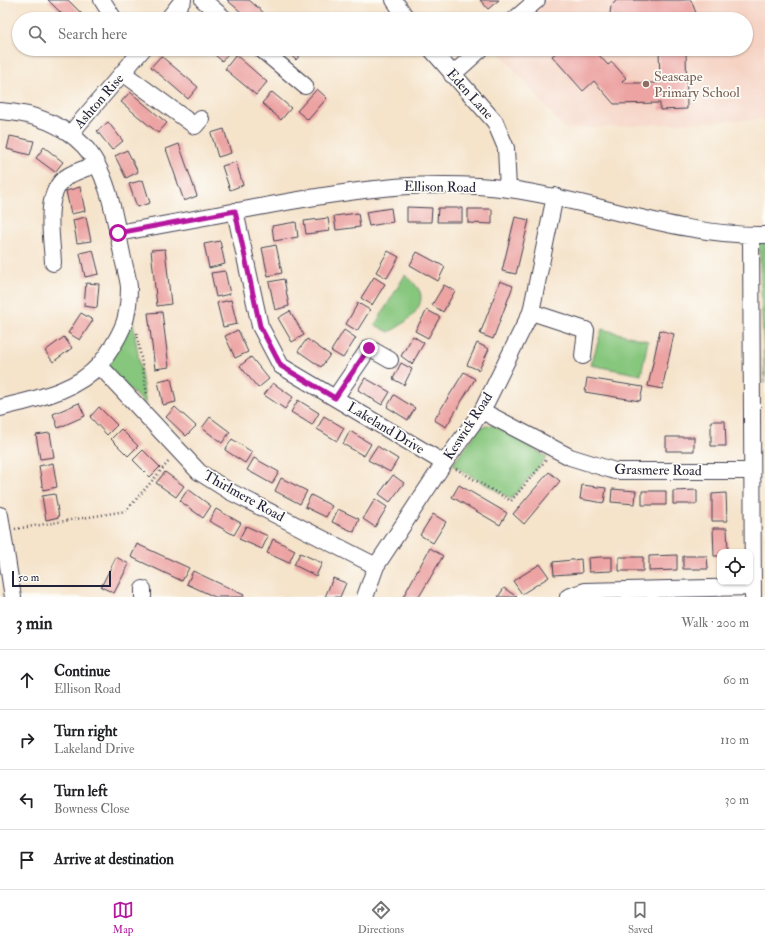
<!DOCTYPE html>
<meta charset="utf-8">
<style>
:root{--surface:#fff;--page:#f6f6f6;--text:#202124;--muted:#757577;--line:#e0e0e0;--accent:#b5179e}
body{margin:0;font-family:"IM FELL Double Pica",serif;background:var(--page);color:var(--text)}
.controls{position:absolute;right:12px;bottom:12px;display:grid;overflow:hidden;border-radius:8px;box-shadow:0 1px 3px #0004}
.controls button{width:36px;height:36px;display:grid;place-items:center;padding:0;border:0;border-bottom:1px solid var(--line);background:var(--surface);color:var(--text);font:20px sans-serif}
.scale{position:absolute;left:12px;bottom:10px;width:99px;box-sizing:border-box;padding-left:4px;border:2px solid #22223b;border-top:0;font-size:11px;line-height:14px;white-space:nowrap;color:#22223b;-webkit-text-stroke:3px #fdfcf7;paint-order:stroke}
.stop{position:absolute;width:12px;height:12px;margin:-9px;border:3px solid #b5179e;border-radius:50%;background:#fff}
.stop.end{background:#b5179e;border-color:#fff;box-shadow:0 1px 4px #0008}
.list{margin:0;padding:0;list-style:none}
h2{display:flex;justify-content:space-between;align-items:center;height:52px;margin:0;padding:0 16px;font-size:17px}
h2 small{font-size:13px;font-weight:400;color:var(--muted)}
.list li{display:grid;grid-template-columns:26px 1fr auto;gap:12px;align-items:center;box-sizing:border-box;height:60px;padding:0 16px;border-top:1px solid var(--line)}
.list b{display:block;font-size:15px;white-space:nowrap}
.list p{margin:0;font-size:13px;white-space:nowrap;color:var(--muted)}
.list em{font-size:13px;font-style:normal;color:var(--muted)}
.icon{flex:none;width:22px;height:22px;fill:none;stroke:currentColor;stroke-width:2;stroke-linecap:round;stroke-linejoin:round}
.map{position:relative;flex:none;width:765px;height:597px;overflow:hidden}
.search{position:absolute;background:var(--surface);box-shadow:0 1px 3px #0004;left:12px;right:12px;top:12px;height:44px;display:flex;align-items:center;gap:10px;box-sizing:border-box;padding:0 14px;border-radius:22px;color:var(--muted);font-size:15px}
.sheet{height:292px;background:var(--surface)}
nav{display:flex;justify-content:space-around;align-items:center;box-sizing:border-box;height:56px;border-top:1px solid var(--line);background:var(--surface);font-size:11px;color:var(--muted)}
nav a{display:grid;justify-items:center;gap:2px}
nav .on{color:var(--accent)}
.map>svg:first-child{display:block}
.built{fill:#f5d2c2}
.green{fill:#86c67d;stroke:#54745c}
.building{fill:#eca3a2}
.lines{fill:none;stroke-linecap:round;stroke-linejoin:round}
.minor-casing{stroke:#423f50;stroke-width:18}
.path{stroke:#423f50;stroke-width:2.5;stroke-dasharray:1 3;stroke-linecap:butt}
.minor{stroke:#fff;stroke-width:16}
.route{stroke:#b5179e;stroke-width:5}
.education-dot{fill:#8d6e63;stroke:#fdfcf7;stroke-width:1.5}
.labels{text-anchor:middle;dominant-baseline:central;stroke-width:3.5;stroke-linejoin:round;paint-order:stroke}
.education-label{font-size:14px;fill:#785e54;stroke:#fdfcf7;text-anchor:start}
.street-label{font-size:14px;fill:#22223b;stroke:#fdfcf7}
</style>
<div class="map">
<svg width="765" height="597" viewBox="0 0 765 597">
<rect width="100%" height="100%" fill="#fdfcf7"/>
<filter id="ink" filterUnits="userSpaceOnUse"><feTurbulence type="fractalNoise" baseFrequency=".025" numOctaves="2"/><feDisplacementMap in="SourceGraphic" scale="8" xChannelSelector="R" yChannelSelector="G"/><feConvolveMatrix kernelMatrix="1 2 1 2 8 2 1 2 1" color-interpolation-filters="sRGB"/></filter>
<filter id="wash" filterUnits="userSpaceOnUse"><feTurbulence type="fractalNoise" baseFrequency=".012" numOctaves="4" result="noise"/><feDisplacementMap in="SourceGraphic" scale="16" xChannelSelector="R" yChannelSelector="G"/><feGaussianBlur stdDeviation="0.9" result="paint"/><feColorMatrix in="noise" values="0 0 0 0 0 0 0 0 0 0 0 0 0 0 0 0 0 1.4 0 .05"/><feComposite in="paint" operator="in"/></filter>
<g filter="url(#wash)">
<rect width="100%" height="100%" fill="#f5e3ca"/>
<path class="built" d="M522 0H765V119L565 129 497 49H746V19H500Z"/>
<path class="green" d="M759 242H765V383Z
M405 275C410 280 417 285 420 292 426 309 402 326 389 332L375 325Z
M132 316 146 405 107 368Z
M602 329 648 341 641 375 591 365Z
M493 425 547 457 511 499 452 465 481 427Z"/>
<g id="blocks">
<path class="building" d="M48 0H68L87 19H67Z
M227 0H249L264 13 258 19H249Z
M480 0H499L488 9Z
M617 0H691L696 13 691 19H615L610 13 611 6Z
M208 49H232L222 61Z
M284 49H305L296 60Z
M561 49H604L598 54 608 65 612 62 626 78 622 81 624 83H660L659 49H686L687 109 660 110V103L614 104 594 81 583 91 552 56Z
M236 55 267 82 256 95 225 69Z
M161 56 198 87 188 99 151 67Z
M317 89 327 98 308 120 297 111Z
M130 92 167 123 158 133 121 102Z
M272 92 291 108 281 120 262 103Z
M108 122 123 141 112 150 97 131Z
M224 129 231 153 218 157 211 133Z
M10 136 34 141 30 155 7 149Z
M179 144 197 196 184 201 166 149Z
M44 147 63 162 55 172 36 158Z
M127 150 138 172 126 178 115 156Z
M236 162 243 185 230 190 222 166Z
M143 180 150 203 137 207 129 184Z
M80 187 85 211 71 214 66 191Z
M407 207 432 208 431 222H407Z
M391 208 393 222 369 226 366 212Z
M438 208H462V222H437Z
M468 209H492V224L468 223Z
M358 213 360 227 336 230 334 216Z
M86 217 91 241 77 243 73 220Z
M515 217 529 220 516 274 502 271Z
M328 218 330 231 306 234 304 221Z
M296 222 298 237 274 241 272 226Z
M220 241 225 264 209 268 204 244Z
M276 245 282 273 268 276 262 248Z
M165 249 171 304 157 306 151 250Z
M93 250 99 274 85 277 80 253Z
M388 251 399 257 387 278 376 272Z
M417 252 445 267 438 281 410 265Z
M225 271 230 294 216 297 211 273Z
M374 277 385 284 372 305 361 298Z
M284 279 289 306 275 310 269 282Z
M500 281 513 286 493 339 480 334Z
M86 283 99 284 97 308 84 306Z
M444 285 455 291 443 312 432 305Z
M231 300 237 324 223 327 217 303Z
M358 303 370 310 357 331 346 324Z
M427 310 440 317 428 338 415 331Z
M290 311 304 335 292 342 278 318Z
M162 312 169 367 155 369 148 313Z
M81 313 93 320 80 340 68 333Z
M238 330 248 352 235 358 225 336Z
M344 330 356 338 343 358 331 351Z
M660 330 674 334 662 389 648 386Z
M413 336 424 343 412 364 401 356Z
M64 337 72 348 53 362 45 351Z
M307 339 330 355 321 367 298 351Z
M477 343 489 349 479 370 467 365Z
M251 357 269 379 258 388 240 366Z
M401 363 412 369 404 385 393 379Z
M464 372 475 379 446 427 434 420Z
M171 378 176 402 163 405 158 381Z
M365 378 390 392 382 405 358 390Z
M587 378 643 387 640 401 585 392Z
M273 383 293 397 285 409 264 395Z
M394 395 415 408 408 420 387 407Z
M298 400 319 413 312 425 291 412Z
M79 403 85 416 58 428 53 414Z
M99 407 117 425 107 435 90 417Z
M175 407 196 426 186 436 166 417Z
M324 416 344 428 337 441 317 429Z
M210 417 230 432 222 443 202 428Z
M711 421H725L726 446H711Z
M121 429 138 446 128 456 111 439Z
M350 431 371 444 364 456 343 444Z
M50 433 54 457 40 459 36 435Z
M666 437H694V451H666Z
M232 439 252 452 245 463 225 450Z
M377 446 398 459 390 472 368 460Z
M143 450 160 467 150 477 133 460Z
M254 458 279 472 272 484 247 470Z
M53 463 57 487 43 490 39 466Z
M165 472 184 486 176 497 156 483Z
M549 472 560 481 524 524 513 514Z
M393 475 404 483 390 502 379 494Z
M281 478 307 491 300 504 275 491Z
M459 485 507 513 500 525 452 497Z
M582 485 606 488 604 503 580 499Z
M188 489 211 506 203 518 180 501Z
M612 489 636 491 635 504 611 502Z
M697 490V504H673V491Z
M642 491H666V505H642Z
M726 493 727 521H712V494Z
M55 494 59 517 46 520 42 496Z
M311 495 332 506 326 517 305 507Z
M375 499 387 507 375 527 363 519Z
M216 509 241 523 234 535 209 521Z
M338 509 359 519 354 532 332 522Z
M433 514 446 522 433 543 420 535Z
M246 526 268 536 262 549 239 539Z
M713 528H727L728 552H720V556H714Z
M273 539 295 550 289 563 267 553Z
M137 544 189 568 182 581 131 557Z
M430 548 443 556 419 597H403Z
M300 553 322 563 316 576 294 565Z
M677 555V570L649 571V556Z
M683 556H707L708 569H683Z
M116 557 129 564 114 593 101 587Z
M600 557H612V571L589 572 588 558Z
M619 557H643V571H619Z
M581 559 582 573 554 575 553 562Z
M540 564 549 577 522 594 513 581Z
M193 571 244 595 243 597H215L187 584Z
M333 578 346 583 340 597H325Z
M504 588 517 597H498Z"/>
</g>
</g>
<g filter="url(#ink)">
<use href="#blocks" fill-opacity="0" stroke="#423f50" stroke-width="1"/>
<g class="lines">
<defs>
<path id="minor" d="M102 0 114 19
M203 0 225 19
M394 0 407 19
M168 19 183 0
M515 19 537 0
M261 49 305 86
M431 49 495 122 506 148 508 189
M123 73 195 126 201 119
M452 75 481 49
M0 111C31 113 62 123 84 146 109 173 115 220 122 254 124 265 128 276 129 287 129 296 128 308 126 317 123 331 108 355 99 365 75 392 33 399 0 408
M70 134 143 49
M235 211 260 326 281 366 444 463
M118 233C163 225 209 216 254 208 338 192 423 178 509 189 594 200 679 237 765 235
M751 235 753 597
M53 263C52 236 42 192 68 176 76 171 87 168 97 164
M531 312 586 330 583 356
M99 365 199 472 229 491 376 566
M335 398 369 348 390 360
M482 411 570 457 615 471H752
M0 515 13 597
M143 597V589
M365 597 376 566 444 463 482 411 531 312 555 196
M568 597 585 591 752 587"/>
</defs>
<use href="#minor" class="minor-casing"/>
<path class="path" d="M137 333 147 395
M456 469 511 501 546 460
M15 529 126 511 170 460"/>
<use href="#minor" class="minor"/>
</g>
</g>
<g class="lines" filter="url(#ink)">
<path class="route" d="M118 233 235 211 260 326 281 366 335 398 369 348"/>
</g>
<circle class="education-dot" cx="646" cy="84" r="4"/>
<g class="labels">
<g class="education-label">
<text x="654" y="76">Seascape<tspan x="654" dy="16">Primary School</tspan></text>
</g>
<g class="street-label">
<text transform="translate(470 94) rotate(48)">Eden Lane</text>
<text transform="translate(99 101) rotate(-49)">Ashton Rise</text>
<text transform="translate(440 187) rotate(1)">Ellison Road</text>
<text transform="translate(468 426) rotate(-57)">Keswick Road</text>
<text transform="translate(386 428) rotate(31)">Lakeland Drive</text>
<text transform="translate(658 470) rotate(1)">Grasmere Road</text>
<text transform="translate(244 496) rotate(29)">Thirlmere Road</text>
</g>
</g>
</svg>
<div class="controls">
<button><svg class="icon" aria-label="locate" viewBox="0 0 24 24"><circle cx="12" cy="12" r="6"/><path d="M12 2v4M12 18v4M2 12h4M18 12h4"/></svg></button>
</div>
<div class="scale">50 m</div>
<div class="stop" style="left:118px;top:233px"></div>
<div class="stop end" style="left:369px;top:348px"></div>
<div class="search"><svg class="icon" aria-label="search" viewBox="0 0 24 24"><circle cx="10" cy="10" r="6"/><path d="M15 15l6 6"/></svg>Search here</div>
</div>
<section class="sheet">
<h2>3 min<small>Walk · 200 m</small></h2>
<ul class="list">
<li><svg class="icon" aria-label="ahead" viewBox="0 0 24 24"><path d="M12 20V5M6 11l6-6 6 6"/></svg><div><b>Continue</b><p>Ellison Road</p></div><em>60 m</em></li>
<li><svg class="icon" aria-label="right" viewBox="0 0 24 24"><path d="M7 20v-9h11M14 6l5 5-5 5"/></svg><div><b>Turn right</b><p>Lakeland Drive</p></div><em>110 m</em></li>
<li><svg class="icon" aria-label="left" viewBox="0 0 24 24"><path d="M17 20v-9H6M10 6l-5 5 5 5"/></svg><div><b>Turn left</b><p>Bowness Close</p></div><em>30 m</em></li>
<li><svg class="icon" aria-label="arrive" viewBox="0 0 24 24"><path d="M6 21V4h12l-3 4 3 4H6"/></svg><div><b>Arrive at destination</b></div></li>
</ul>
</section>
<nav>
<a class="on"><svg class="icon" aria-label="map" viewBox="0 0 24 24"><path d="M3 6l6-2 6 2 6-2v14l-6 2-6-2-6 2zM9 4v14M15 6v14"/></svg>Map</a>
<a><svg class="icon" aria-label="directions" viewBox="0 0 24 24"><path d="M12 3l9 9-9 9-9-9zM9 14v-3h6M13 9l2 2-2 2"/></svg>Directions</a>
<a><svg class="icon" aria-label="saved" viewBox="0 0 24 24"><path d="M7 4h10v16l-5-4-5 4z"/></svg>Saved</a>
</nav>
